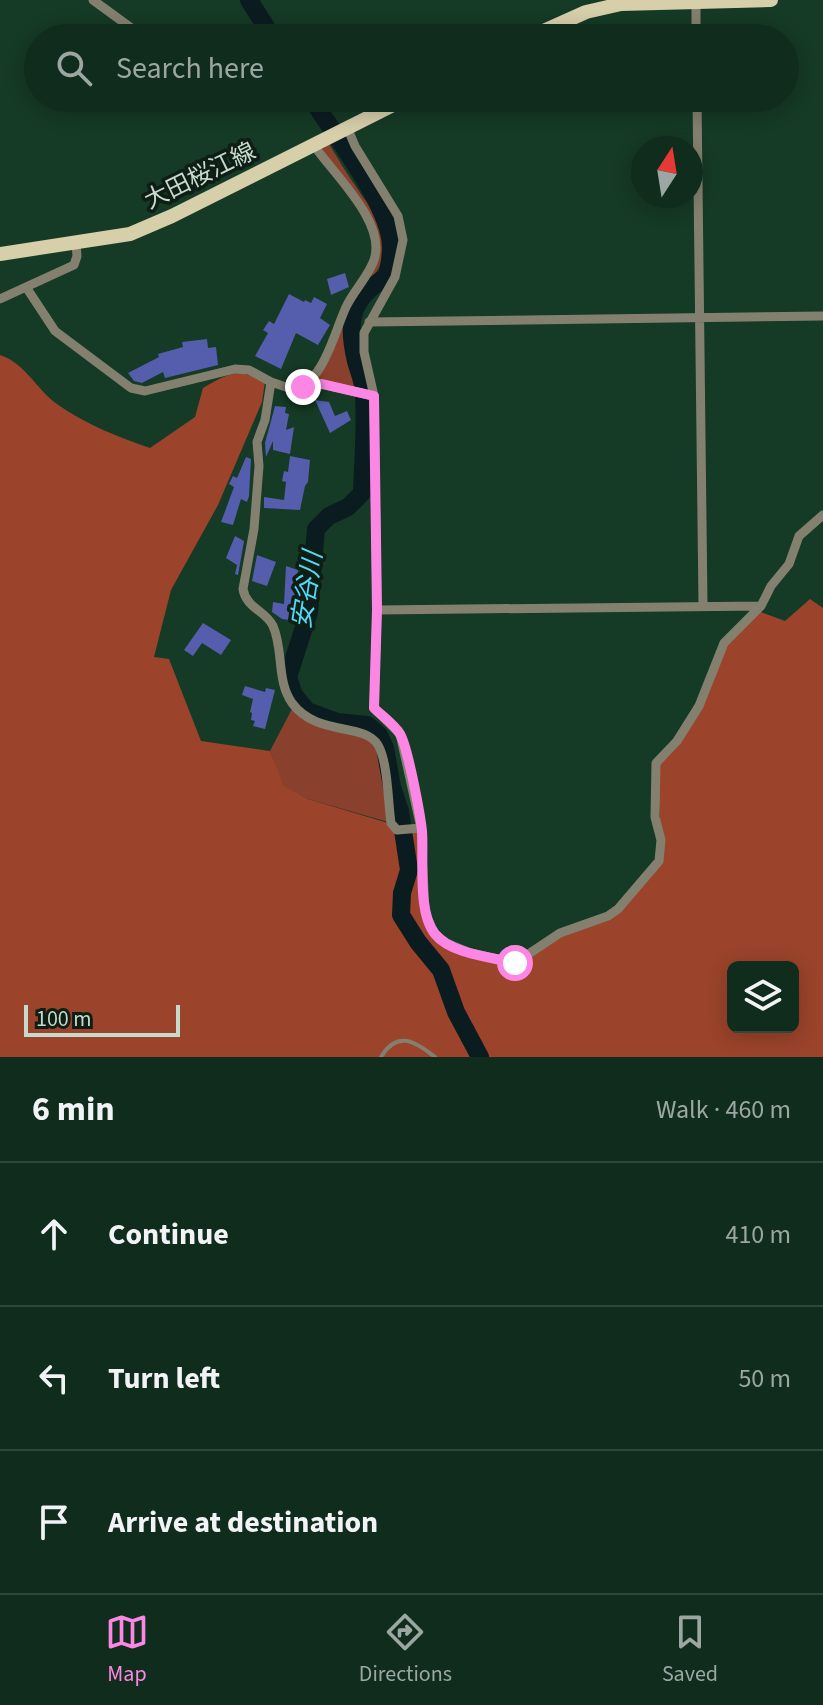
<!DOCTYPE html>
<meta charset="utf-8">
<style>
:root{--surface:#102c1c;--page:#1e3829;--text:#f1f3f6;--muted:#9ca7a3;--line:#30483b;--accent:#fc86e3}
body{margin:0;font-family:"Source Sans 3","Noto Sans JP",sans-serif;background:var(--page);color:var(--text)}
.controls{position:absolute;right:24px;bottom:24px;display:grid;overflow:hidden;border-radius:12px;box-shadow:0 4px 20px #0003}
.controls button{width:72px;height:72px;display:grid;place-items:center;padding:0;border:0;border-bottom:2px solid var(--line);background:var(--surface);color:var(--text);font:40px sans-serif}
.compass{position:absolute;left:631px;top:136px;width:72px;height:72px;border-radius:50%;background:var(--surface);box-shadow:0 4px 20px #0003;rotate:12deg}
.scale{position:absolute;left:24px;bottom:20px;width:156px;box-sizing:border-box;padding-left:8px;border:4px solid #c5dacc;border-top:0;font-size:22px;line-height:28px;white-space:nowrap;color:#c5dacc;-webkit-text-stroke:6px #0e1e14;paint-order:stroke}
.stop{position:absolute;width:24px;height:24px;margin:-18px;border:6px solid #fc86e3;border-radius:50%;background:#fff}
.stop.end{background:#fc86e3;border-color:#fff;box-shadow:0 2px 8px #0008}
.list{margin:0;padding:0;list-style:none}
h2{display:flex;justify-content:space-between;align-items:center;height:104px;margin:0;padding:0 32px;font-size:34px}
h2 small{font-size:26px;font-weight:400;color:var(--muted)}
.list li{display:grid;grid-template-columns:52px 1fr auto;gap:24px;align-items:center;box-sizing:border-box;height:144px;padding:0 32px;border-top:2px solid var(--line)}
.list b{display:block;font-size:30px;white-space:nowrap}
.list em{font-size:26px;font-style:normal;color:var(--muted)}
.icon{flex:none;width:44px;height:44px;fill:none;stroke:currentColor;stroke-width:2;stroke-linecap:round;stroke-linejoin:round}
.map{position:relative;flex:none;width:823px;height:1057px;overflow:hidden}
.search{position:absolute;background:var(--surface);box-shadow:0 4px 20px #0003;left:24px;right:24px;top:24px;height:88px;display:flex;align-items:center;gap:20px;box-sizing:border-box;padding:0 28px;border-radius:44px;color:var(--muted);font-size:30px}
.sheet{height:536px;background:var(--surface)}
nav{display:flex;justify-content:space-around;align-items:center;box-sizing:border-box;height:112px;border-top:2px solid var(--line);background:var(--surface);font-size:22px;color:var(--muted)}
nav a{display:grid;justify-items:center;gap:4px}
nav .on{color:var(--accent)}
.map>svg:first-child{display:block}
.green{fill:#89412e}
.forest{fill:#9b432b;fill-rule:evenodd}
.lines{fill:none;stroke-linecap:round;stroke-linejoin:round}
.river{stroke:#0b1c21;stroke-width:18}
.building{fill:#545ead}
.service{stroke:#84806f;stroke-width:4}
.minor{stroke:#84806f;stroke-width:9}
.primary{stroke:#d7ceaa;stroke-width:14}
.route{stroke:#fc86e3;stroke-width:10}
.labels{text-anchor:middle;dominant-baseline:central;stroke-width:7;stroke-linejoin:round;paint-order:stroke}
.street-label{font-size:24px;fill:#c5dacc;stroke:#0e1e14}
.water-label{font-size:26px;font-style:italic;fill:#50d9f8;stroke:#0e1e14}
</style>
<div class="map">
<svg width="823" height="1057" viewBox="0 0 823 1057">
<rect width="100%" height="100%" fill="#153a25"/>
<path class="green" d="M329 144C339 160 348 176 359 191 365 202 376 210 380 222 399 273 356 281 348 317 345 331 355 375 358 391L316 379 379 240 322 149Z
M293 707 303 719 364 736C388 751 385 796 388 822L308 799 283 786 270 751Z"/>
<path class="forest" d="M0 355C25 363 37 390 57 404 85 424 118 437 150 448L195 417 203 388C228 374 238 367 265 382L262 402 218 505 171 590 154 657 169 659 201 741 270 751 284 786 308 799 418 832 423 913 433 937 514 965 561 936 608 919 662 859 657 765 678 745 728 641 761 612 785 621 810 599 823 608V1057H0ZM733 967H793V1027H733Z"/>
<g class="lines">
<path class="river" d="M249 0 273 38
M311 98C334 134 380 194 389 233 393 248 390 262 387 276 351 299 346 320 356 361 358 369 362 378 363 386 367 415 363 462 362 493L348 507 329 516 316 529 309 612 288 677 294 695 307 711 337 722 367 725 379 735 385 748 392 787 400 811 409 870 402 893 401 915 418 942 441 970 456 1012 480 1057"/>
</g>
<path class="building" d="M345 273 349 287 331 295 327 279Z
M289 294 304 302 305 300 311 303 314 297 327 304 320 318 330 325 318 345 296 333 281 369 255 356 268 333 263 330 269 321 274 324Z
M207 339 208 348 216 347 218 365 165 378 163 372 142 383 134 381 128 373 159 357 158 354 183 347 182 342Z
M315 400 329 402 335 416 347 411 351 420 330 433Z
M275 406 286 407 285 413 289 414 286 430 294 427 290 454 273 450V441L266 457 265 443Z
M290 456 310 460 308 482 305 486 300 510 264 508V497L284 500 286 482 282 481 284 471 288 472Z
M246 457 251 459 249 496 247 502 241 499 233 525 221 522 234 487 229 484 233 476 237 478Z
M235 536 244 541 238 575 235 574 237 565 226 558Z
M257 555 276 562 267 586 252 581Z
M286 566 298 570 297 578 301 579 299 606H302L297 621 282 619 272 612 273 602 284 604Z
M203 623 231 640 221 655 202 643 193 656 184 650Z
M245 686 265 692 266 688 275 690 265 729 253 726 255 721 251 720 252 713 250 712 253 699 242 695Z"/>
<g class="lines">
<path class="service" d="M381 1057C397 1030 415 1041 435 1057"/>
<path class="minor" d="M93 0 145 38
M696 2V38
M697 98 703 606
M347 127 355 146 398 216 403 240 395 277 364 333V352L374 396 377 610 374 708 400 734 421 828 425 912 434 933 446 943 470 953 515 963 560 933 608 916 618 909 659 861 661 840 655 817 656 763 677 741 699 706 724 643 761 606 771 586 789 564 799 536 823 515
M26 287 55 331 131 388 145 391 235 369 249 370 271 382 265 420 257 442 259 466 254 529 243 589C246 608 266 611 273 626 284 651 276 680 292 703 317 737 364 722 378 745 388 762 388 803 391 823L397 830 421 828
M0 299 74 265 77 256 76 244
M369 322 823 316
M271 382 289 388 322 384 374 396
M303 387C308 382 315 376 319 369 331 351 337 327 346 307 354 290 368 277 374 260 387 222 333 174 313 144
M377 610 761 606"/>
<path class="primary" d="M528 38 586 12 621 4 771 0
M0 254 130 234 172 216 407 98"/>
</g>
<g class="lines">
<path class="route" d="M303 387 322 384 374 396 377 610 374 708C382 716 395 725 400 734 408 748 420 813 422 831 424 858 417 912 435 934 451 954 491 957 515 963"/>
</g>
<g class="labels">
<g class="street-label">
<text transform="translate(200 176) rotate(-26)">大田桜江線</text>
</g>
<g class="water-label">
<text transform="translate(307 590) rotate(-81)">安谷川</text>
</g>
</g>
</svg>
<div class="controls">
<button><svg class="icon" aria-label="layers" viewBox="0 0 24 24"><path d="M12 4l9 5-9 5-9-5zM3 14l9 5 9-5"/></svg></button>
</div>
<svg class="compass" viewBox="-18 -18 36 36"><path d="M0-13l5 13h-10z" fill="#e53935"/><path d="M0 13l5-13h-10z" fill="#9ca7a3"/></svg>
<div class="scale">100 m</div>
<div class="stop" style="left:515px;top:963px"></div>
<div class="stop end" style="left:303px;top:387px"></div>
<div class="search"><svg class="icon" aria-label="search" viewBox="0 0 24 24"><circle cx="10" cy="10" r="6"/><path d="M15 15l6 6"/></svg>Search here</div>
</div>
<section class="sheet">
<h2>6 min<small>Walk · 460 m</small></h2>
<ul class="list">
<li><svg class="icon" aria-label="ahead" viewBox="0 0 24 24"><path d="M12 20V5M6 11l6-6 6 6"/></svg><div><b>Continue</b></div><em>410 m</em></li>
<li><svg class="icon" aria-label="left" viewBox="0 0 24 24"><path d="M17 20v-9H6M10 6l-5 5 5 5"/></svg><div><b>Turn left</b></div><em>50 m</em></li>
<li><svg class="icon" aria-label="arrive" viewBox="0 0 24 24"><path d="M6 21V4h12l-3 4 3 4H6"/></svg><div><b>Arrive at destination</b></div></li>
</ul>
</section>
<nav>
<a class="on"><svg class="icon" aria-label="map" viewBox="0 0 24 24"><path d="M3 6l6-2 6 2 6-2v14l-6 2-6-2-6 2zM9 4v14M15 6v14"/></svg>Map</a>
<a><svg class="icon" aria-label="directions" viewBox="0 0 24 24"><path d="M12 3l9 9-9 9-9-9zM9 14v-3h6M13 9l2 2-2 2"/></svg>Directions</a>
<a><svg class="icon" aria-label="saved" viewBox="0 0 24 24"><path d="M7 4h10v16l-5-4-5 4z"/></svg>Saved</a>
</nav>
